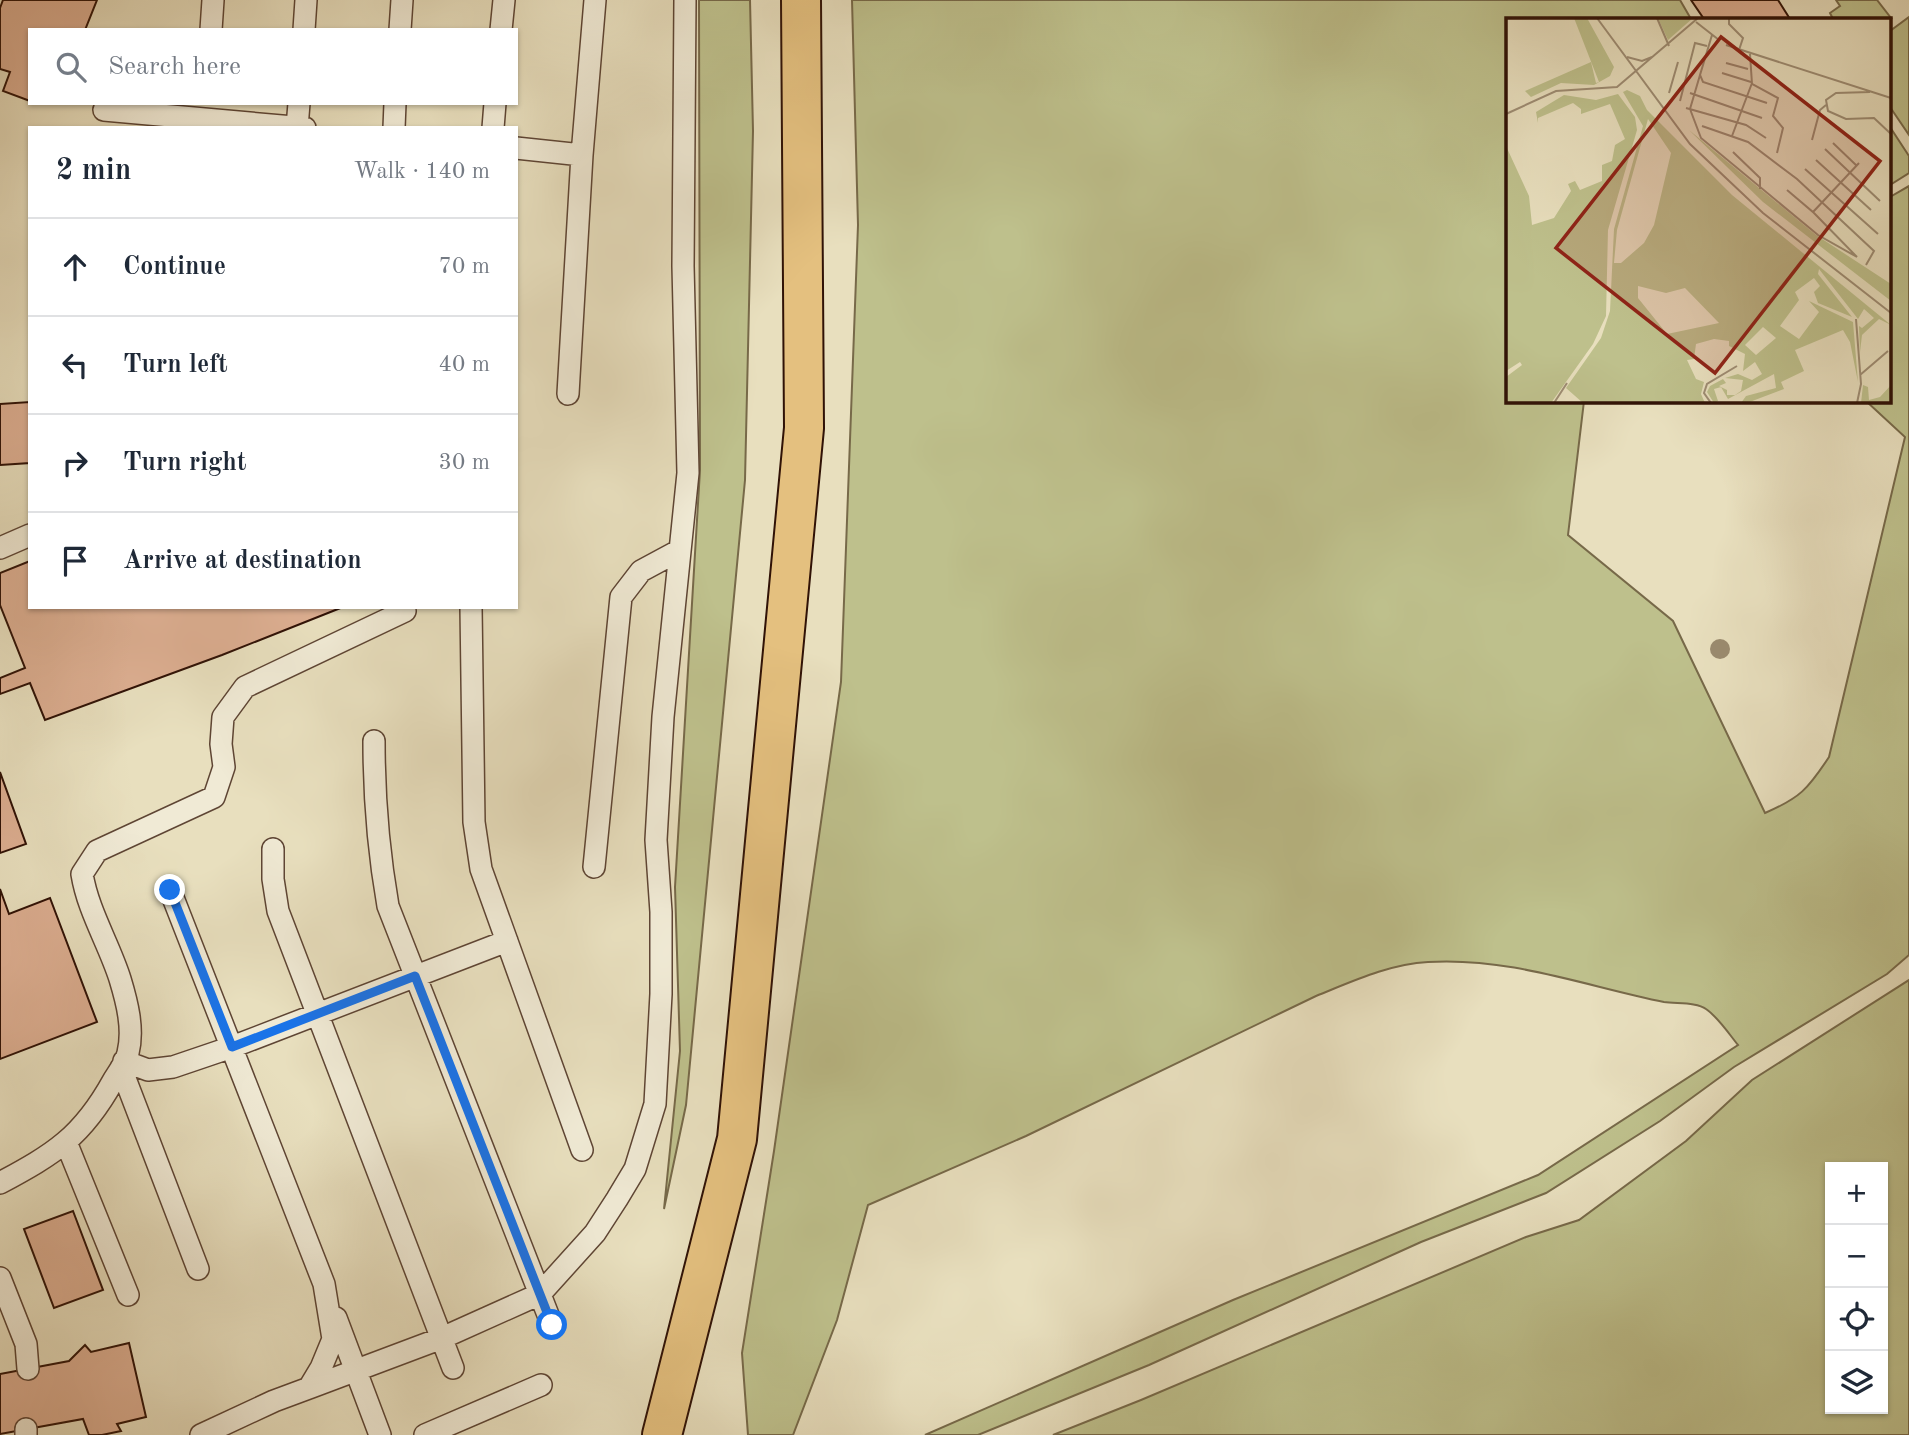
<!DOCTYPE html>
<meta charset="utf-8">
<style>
:root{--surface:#fff;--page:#f2f2f3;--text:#1f2937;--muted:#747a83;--line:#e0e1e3}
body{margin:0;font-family:"Old Standard TT",serif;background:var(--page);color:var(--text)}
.controls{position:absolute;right:21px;bottom:21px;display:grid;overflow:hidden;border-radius:0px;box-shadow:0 2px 5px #0004}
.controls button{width:63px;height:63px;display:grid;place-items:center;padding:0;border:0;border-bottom:2px solid var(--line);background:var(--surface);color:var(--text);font:35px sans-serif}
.stop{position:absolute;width:21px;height:21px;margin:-16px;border:5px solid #1a73e8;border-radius:50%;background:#fff}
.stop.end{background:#1a73e8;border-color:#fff;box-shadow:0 2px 7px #0008}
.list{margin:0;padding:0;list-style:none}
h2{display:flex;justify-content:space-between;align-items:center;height:91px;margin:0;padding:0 28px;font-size:30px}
h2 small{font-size:23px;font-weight:400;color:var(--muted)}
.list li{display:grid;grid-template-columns:46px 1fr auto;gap:21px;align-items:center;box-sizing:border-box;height:98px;padding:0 28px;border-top:2px solid var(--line)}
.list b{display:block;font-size:26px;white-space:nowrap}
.list em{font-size:23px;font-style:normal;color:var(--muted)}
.icon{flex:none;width:38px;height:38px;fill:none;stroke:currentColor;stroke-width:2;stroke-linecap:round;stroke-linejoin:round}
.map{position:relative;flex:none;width:1909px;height:1435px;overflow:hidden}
.search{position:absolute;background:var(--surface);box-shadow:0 2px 5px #0004;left:28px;top:28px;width:490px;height:77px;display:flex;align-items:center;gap:18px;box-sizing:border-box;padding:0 24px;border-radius:0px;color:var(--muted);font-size:26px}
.panel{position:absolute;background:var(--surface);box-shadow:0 2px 5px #0004;left:28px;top:126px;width:490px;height:483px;border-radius:0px}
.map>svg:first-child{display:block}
.green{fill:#bec08c;stroke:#776949;stroke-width:2;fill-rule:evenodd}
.building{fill:#dcae91;stroke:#301206;stroke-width:2}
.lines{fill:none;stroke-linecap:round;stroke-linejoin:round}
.lane-casing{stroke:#5e4534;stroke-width:24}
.primary-casing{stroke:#301206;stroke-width:42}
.lane{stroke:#f0ead5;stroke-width:21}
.primary{stroke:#e4c07f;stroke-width:38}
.tree{fill:#9a8b6f}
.route{stroke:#1a73e8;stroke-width:9}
.inset-road{fill:none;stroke:#9e8d74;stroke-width:2}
.view{fill:#8f2418;fill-opacity:0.15;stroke:#8f2418;stroke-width:3.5}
.inset-edge{fill:none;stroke:#301206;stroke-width:3.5}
</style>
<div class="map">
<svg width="1909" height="1435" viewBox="0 0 1909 1435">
<rect width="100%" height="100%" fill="#e8dfbe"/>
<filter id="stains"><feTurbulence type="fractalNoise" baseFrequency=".00286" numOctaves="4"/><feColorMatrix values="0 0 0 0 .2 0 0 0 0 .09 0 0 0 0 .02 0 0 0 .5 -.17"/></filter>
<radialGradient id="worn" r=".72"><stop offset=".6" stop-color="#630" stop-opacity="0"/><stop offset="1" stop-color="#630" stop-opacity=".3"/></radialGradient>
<path class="green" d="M699 0H750L753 131 745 480 686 1105 664 1209 680 1051 675 887 700 470Z
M852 0H1680L1691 19H1508V401H1584L1568 535 1673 621 1765 813C1800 798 1808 789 1829 757L1905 437 1866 401H1890V197L1909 186V955L1887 974 1734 1067 1660 1121 1546 1193 1421 1242 1149 1365 978 1435H925L1233 1300 1538 1175 1738 1045C1729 1034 1718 1017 1706 1009 1697 1002 1676 1004 1664 1002 1585 986 1510 957 1428 962 1389 964 1351 982 1316 996L1026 1136 868 1205 837 1320 793 1435H748L742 1353 774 1151 841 682 858 225Z
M1836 0H1877L1891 18 1833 19 1830 13 1840 6Z
M1909 17V135L1890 107V31Z
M1890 127 1909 156V173L1890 185Z
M1909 980V1435H1053L1141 1400 1526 1237 1579 1220 1686 1141 1752 1080ZM1883 1167V1409H1830V1167Z"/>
<path class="building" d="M3 0H97L85 30H30V101L3 91 10 72 0 69V8Z
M1691 0H1778L1790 19H1704Z
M30 402V463L0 465V404Z
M30 561V607H343L222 655 45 720 30 683 0 694V678L25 668 0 605V573Z
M0 772 26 844 0 853Z
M0 889 9 914 50 898 97 1022 0 1059Z
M73 1211 103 1290 54 1308 24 1229Z
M129 1343 146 1417 117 1424 121 1431 102 1435H89L83 1419 0 1434V1374L69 1361 85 1345 91 1352Z"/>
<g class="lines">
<defs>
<path id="lane" d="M211 30 213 0
M304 30 306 0
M400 30 402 0
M501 30 504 0
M104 110 305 128
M297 128 299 103
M394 128 395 103
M493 128 495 103
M516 148 582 155 568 394
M582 155 595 0
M0 548 30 535
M471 607 474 822 481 869 582 1150
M374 741C374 798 378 849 388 906L552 1325
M273 849V879L278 911 453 1368
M594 867 621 597 641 571 680 550
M170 890 324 1284 333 1339 321 1368 309 1388 274 1401 201 1435
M124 1061 148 1070 173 1067 232 1047 507 941
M121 1068 198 1269
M66 1142 128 1295
M0 1183C54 1154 82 1137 113 1081 118 1073 126 1062 128 1053 134 1029 127 1002 120 979 109 944 88 911 82 874L97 851 214 797 224 767 221 744 223 717 245 687 405 611
M0 1278 26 1344 28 1369
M336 1318 380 1435
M309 1388 442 1338 540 1294 595 1233 617 1199 635 1169 655 1104 661 994V912L656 840 663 717 688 473 683 266 685 0
M26 1429V1435
M425 1435 541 1385"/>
<path id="primary" d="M662 1435 737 1139 804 428 801 0"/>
</defs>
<use href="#lane" class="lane-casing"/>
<use href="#primary" class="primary-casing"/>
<use href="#lane" class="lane"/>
<use href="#primary" class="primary"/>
</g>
<circle class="tree" cx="1720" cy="649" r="10"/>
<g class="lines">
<path class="route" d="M170 890 232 1047 415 976 552 1325"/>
</g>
<g transform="translate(1506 18)">
<rect width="385" height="385" fill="#e8dfbe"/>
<path d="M68 0H81L108 49 104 58 88 67 55 65 25 79 19 73 85 44 90 65 93 64ZM152 0H187L162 22ZM121 72 134 78 141 92 226 177 385 307 373 301 356 317 354 334 353 308 356 310 368 300 358 291 352 301 313 251 312 256 346 299 312 285 308 274 314 268 308 260 289 274 293 282 301 279 293 282 274 308 293 321 313 294 303 283 347 304 352 364 344 324 337 312 289 332 298 353 275 364 278 371 241 385H235L240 378 270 370 268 356 222 381 215 369 208 371 212 383 208 385 201 374 204 368 217 361 220 365 213 368 221 372V377H229L235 373 237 362 219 360 232 356 246 362 256 356 249 344 237 353 239 336 223 328V323L208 321 190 326 188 341 181 342 190 361 198 364 195 376 199 385H77L60 370 95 320 104 293 108 211 137 108 117 74ZM142 101 165 135 148 207 138 225 115 245H108L111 212ZM132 268 160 275 179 270 213 305 161 316 132 280ZM257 309 270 320 250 337 239 327ZM112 76 129 99 131 112 102 212 100 298 87 326 45 385H0V359L16 347 14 344 0 353V128L23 178 26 207 48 200 65 173 62 166 69 163 74 172 96 163V147L106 143 109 127 119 121 104 86 75 96V101V91L67 85 32 100V105L30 94 58 77 90 82ZM183 112 310 217 385 266V283L257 184ZM357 367 362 369 363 382 374 379 385 367V385H355Z" fill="#bec08c" fill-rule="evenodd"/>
<path class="inset-road" d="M91 0 184 126 257 195 385 295M151 0 163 28M223 0V6L237 20 233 32M190 4 213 22M206 17 194 57 197 64 261 85M220 27 385 80M244 36 246 66 272 80 267 98 277 110 271 135M121 39 136 43 146 39M220 45 242 51M216 55 245 64M194 57 184 91 195 120 312 217 351 239 307 194M364 74 330 75 320 82 322 93 340 101 368 100 385 116M163 75 172 44M184 75 256 100M174 83 189 25 201 28M180 90 240 107 260 120M0 96 50 73 111 69 192 0M196 108 242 124 291 161 368 233 360 247M226 118 246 65M306 122 314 92 320 87M327 125 351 148M319 131 374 183M227 134 254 160V171M310 142 365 192M299 151 372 216M281 172 307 194 353 145M350 301 355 366 351 385M354 357 382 333M48 385 61 365M205 385 198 375 201 366 231 348"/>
<path class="view" d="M215 19 374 143 209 355 50 230Z"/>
<rect width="385" height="385" class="inset-edge"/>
</g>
<rect width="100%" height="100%" filter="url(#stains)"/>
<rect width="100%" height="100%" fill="url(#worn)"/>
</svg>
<div class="controls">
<button>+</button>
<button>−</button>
<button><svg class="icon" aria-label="locate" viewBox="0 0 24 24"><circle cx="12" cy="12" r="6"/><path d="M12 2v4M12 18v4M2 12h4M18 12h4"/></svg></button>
<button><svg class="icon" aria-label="layers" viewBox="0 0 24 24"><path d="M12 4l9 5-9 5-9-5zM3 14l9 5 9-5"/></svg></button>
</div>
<div class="stop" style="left:552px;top:1325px"></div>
<div class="stop end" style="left:170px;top:890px"></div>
<div class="search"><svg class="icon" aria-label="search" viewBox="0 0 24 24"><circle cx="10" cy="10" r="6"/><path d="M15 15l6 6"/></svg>Search here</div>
<section class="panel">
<h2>2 min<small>Walk · 140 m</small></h2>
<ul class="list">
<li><svg class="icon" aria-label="ahead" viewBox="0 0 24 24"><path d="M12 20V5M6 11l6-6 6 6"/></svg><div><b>Continue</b></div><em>70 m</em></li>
<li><svg class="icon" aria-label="left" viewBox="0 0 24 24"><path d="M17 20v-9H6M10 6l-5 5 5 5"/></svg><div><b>Turn left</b></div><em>40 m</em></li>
<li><svg class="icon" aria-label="right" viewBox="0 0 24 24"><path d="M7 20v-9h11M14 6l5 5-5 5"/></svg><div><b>Turn right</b></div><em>30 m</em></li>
<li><svg class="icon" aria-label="arrive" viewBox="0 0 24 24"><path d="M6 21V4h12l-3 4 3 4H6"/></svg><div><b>Arrive at destination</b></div></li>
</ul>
</section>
</div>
